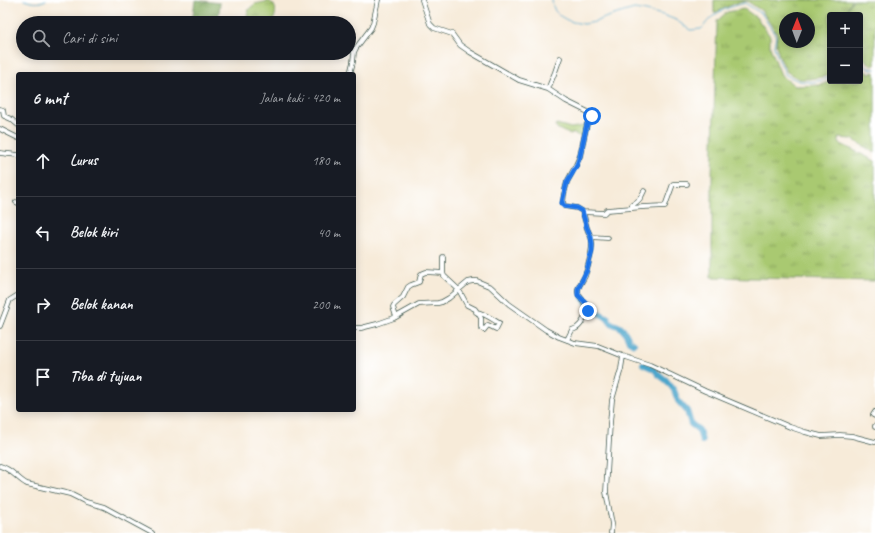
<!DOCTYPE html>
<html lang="id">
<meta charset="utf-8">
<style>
:root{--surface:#171b24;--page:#20242c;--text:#f1f3f6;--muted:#9ea1a6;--line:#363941}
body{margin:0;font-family:Caveat,sans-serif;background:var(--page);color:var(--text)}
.controls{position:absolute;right:12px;top:12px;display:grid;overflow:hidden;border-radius:4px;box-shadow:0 2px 10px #0003}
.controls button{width:36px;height:36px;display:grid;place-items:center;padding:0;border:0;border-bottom:1px solid var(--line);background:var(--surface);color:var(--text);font:20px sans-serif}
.compass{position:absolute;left:779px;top:12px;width:36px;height:36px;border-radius:50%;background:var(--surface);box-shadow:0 2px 10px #0003;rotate:1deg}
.stop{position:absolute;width:12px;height:12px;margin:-9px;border:3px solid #1a73e8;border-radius:50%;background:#fff}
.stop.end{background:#1a73e8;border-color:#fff;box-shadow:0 1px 4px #0008}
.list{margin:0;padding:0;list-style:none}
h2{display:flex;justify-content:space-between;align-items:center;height:52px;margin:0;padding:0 16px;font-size:17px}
h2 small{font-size:13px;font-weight:400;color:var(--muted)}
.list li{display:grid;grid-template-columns:26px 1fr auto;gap:12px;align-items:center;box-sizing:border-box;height:72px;padding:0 16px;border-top:1px solid var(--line)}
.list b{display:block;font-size:15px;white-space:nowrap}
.list em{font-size:13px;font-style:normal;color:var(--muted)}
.icon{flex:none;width:22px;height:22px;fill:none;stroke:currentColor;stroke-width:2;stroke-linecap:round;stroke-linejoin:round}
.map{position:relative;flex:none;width:875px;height:533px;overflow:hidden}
.search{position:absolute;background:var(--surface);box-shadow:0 2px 10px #0003;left:16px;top:16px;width:340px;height:44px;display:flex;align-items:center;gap:10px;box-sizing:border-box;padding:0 14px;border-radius:22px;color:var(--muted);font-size:15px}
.panel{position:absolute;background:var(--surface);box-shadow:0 2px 10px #0003;left:16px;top:72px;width:340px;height:340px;border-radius:4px}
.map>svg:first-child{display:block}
.grass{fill:url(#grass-tufts);stroke:#648352;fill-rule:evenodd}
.forest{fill:url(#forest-crowns);stroke:#52754c}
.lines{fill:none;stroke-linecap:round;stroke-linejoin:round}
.stream{stroke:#4ea6cb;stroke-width:1}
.river{stroke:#4ea6cb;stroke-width:6}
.street-casing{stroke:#3f574d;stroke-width:5.5}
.street{stroke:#fff;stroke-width:4}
.route{stroke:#1a73e8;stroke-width:5}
</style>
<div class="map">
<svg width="875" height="533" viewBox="0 0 875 533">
<defs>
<pattern id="grass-tufts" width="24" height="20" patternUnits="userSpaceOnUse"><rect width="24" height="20" fill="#a9c971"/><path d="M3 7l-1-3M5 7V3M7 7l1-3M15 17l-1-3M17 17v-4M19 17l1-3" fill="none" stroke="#89a45e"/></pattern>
<pattern id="forest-crowns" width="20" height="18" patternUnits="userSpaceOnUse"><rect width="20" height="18" fill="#86ad63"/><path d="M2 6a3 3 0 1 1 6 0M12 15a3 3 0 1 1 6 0" fill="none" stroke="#6d8e52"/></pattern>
</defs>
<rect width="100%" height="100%" fill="#fff"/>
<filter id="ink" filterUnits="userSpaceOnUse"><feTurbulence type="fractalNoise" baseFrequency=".025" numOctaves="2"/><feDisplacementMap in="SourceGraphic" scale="8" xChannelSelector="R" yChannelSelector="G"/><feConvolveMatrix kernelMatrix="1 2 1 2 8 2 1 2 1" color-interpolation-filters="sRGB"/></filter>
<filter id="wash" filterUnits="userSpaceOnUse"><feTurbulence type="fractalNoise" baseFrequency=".012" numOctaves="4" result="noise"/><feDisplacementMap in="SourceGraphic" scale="16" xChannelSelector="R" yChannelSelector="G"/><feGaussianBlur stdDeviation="0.9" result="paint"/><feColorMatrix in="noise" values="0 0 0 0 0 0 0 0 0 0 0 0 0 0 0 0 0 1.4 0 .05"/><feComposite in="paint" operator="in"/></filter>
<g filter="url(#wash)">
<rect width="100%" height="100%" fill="#f7ebd9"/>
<path class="grass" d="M714 0H852L847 9V15H830V74L827 76 809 79H799L787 72 780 58 776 45 777 34 762 11 747 1 736 3 714 13ZM785 18H809V42H785Z
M853 0H875V65H871L863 58H860V15H848V8Z
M269 1C278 6 276 13 273 22L269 23H251L247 15 249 9 255 4Z
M744 9 757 18 770 36V47L781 75 795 86 820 85 831 81H860V69L869 73 875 72V153L852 139 838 138 839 143 875 161V281L712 277V174L717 21 727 12Z
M557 124 571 128 583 126 586 128 582 137 572 133 571 134C565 133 560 130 555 127V125Z"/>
<path class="forest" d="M195 0 220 3 218 23H192Z"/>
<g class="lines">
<path class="stream" d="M24 0C33 3 37 4 46 0
M552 0 553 6 555 11 560 16 567 20 573 22 584 24 595 22 607 17 634 9 642 10 663 15 676 20 690 30 701 29C704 27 705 24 707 22 717 10 731 7 745 3L762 14 776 36 774 46 778 58 786 75 799 81 811 82 823 80 830 77
M860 62C865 67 868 69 875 69"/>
<path class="river" d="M583 298 593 310 608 318C611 326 614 323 620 327 624 330 628 337 629 341L634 344
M643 364 654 369 658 374 666 380 674 390 678 401 687 411 691 424 699 430 702 441"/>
</g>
</g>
<g filter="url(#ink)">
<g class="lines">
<defs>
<path id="street" d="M422 0 430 24 434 28 452 34 460 45 470 52 519 80 548 89 566 101 592 114 591 119 587 124 580 156 575 167 567 182 564 194 563 203 564 206 577 208 582 211C585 216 585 222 587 228 588 232 591 236 592 240 593 248 588 267 585 276 583 280 579 285 578 289 576 297 588 302 588 311 584 318 581 328 572 330L567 340
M352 74 351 70 353 62 354 52 356 48 371 28 373 23 378 0
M548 89 555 72 560 58
M0 109 3 110 4 116 11 119 18 125
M0 129 18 138
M0 153 18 155
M644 191C641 198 639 201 632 205V208L643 207 665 206 673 184H687
M16 202 18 203
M583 212 604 213 607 210 632 208
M591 237 608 238
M443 257V273L444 276 459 290 467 305 475 309 481 318V327L484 330 488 325 496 329 499 323C492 319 484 313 476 312
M396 317 393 307 394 305 403 297 408 287 411 285 419 282 421 274 426 272 443 273
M0 326 10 300 18 295
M354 328H361L377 324 394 318 419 304 438 303 442 302 449 298 468 282 473 281H477L491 287 509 304 546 330 559 337 575 343 598 346 623 356 650 365 705 391 790 427 805 432 821 436 840 435 852 436 875 442
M875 412 873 415 875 416
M875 426V427
M0 466C12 469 17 479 27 484L70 494 86 502 104 507 152 533
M611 533 612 524 606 492 610 423 612 400 621 369 623 356"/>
</defs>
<use href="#street" class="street-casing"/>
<use href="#street" class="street"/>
</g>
</g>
<g class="lines" filter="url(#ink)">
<path class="route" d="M588 311V307L586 303 578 295V289L587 270 592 251V244L591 237 587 228 582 211 577 208 564 206 562 203 564 194 567 182 576 167 580 156 587 124 590 120 592 116"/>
</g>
</svg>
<div class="controls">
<button>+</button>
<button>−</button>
</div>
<svg class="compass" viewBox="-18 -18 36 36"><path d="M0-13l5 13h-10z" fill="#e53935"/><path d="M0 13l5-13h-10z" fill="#9ea1a6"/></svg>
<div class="stop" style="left:592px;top:116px"></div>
<div class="stop end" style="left:588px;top:311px"></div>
<div class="search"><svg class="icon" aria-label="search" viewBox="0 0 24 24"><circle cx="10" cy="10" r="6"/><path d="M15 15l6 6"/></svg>Cari di sini</div>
<section class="panel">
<h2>6 mnt<small>Jalan kaki · 420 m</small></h2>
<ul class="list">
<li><svg class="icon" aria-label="ahead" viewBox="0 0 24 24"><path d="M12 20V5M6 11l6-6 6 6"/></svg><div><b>Lurus</b></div><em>180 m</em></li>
<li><svg class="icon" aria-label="left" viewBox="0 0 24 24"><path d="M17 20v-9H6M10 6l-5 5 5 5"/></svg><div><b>Belok kiri</b></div><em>40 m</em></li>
<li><svg class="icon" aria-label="right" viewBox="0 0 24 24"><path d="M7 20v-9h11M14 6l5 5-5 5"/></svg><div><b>Belok kanan</b></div><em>200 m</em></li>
<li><svg class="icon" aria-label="arrive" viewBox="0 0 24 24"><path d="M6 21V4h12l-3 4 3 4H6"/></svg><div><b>Tiba di tujuan</b></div></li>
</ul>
</section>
</div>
